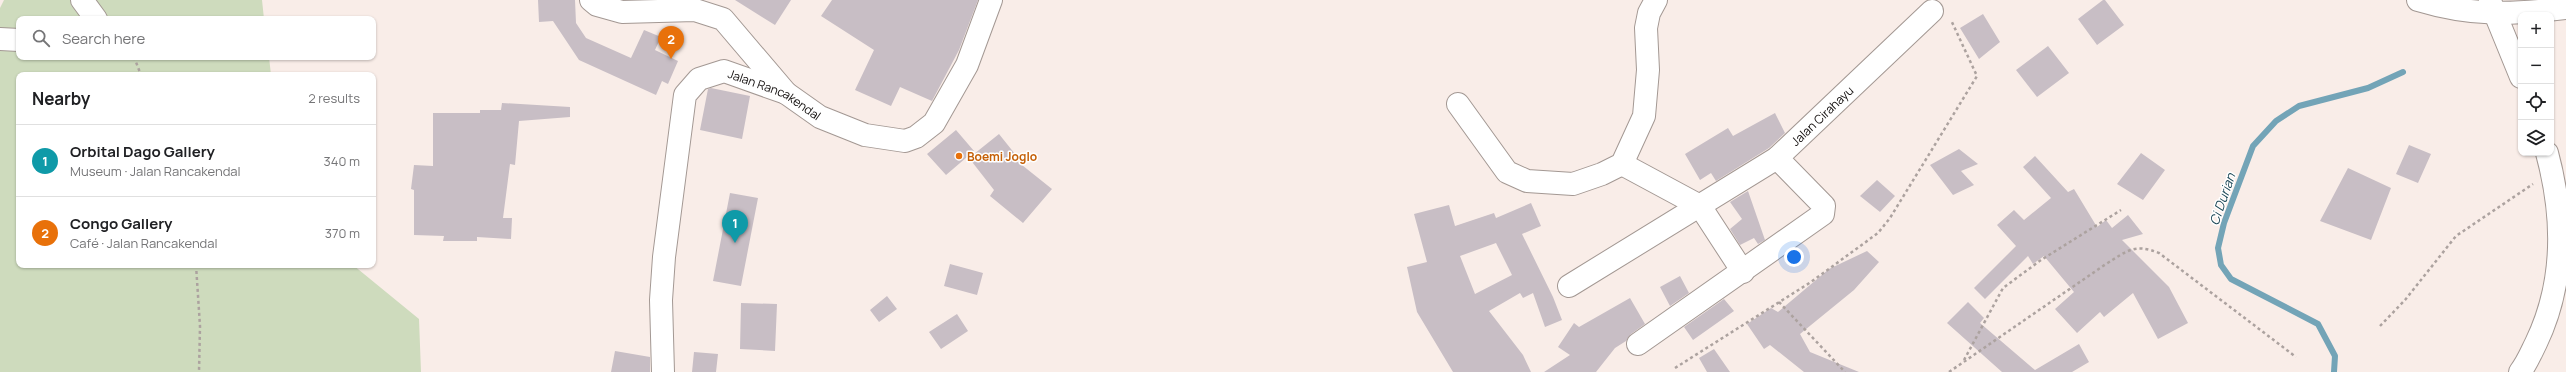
<!DOCTYPE html>
<meta charset="utf-8">
<style>
:root{--surface:#fff;--page:#f6f6f6;--text:#202124;--muted:#757577;--line:#e0e0e0;--accent:#7c3aed}
body{margin:0;font-family:Manrope,sans-serif;background:var(--page);color:var(--text)}
.controls{position:absolute;right:12px;top:12px;display:grid;overflow:hidden;border-radius:8px;box-shadow:0 1px 3px #0004}
.controls button{width:36px;height:36px;display:grid;place-items:center;padding:0;border:0;border-bottom:1px solid var(--line);background:var(--surface);color:var(--text);font:20px sans-serif}
.you{position:absolute;left:1794px;top:257px;width:14px;height:14px;margin:-10px;border:3px solid #fff;border-radius:50%;background:#1a73e8;box-shadow:0 0 0 6px #1a73e833}
.badge{display:grid;place-items:center;width:26px;height:26px;border-radius:50%;background:var(--accent);color:#fff;font-size:13px;font-weight:700}
.pin{position:absolute;translate:-50% -33px;filter:drop-shadow(0 1px 2px #0008)}
.pin::after{content:'';position:absolute;top:21px;width:14px;height:12px;background:inherit;clip-path:polygon(0 0,100% 0,50% 100%)}
.list{margin:0;padding:0;list-style:none}
h2{display:flex;justify-content:space-between;align-items:center;height:52px;margin:0;padding:0 16px;font-size:17px}
h2 small{font-size:13px;font-weight:400;color:var(--muted)}
.list li{display:grid;grid-template-columns:26px 1fr auto;gap:12px;align-items:center;box-sizing:border-box;height:72px;padding:0 16px;border-top:1px solid var(--line)}
.list b{display:block;font-size:15px;white-space:nowrap}
.list p{margin:0;font-size:13px;white-space:nowrap;color:var(--muted)}
.list em{font-size:13px;font-style:normal;color:var(--muted)}
.icon{flex:none;width:22px;height:22px;fill:none;stroke:currentColor;stroke-width:2;stroke-linecap:round;stroke-linejoin:round}
.map{position:relative;flex:none;width:2566px;height:372px;overflow:hidden}
.search{position:absolute;background:var(--surface);box-shadow:0 1px 3px #0004;left:16px;top:16px;width:360px;height:44px;display:flex;align-items:center;gap:10px;box-sizing:border-box;padding:0 14px;border-radius:8px;color:var(--muted);font-size:15px}
.panel{position:absolute;background:var(--surface);box-shadow:0 1px 3px #0004;left:16px;top:72px;width:360px;height:196px;border-radius:8px}
.map>svg:first-child{display:block}
.green{fill:#cedbbd}
.lines{fill:none;stroke-linecap:round;stroke-linejoin:round}
.stream{stroke:#73a4b7;stroke-width:6}
.building{fill:#c8bec5;fill-rule:evenodd}
.minor-casing{stroke:#a39893;stroke-width:24}
.path{stroke:#aca29f;stroke-width:2.5;stroke-dasharray:3 3;stroke-linecap:butt}
.minor{stroke:#fff;stroke-width:22}
.food-dot{fill:#e8710a;stroke:#fff;stroke-width:1.5}
.labels{text-anchor:middle;dominant-baseline:central;stroke-width:3;stroke-linejoin:round;paint-order:stroke}
.street-label{font-size:12px;fill:#120e0d;stroke:#fff}
.food-label{font-size:12px;font-weight:bold;fill:#c56008;stroke:#fff;text-anchor:start}
.water-label{font-size:13px;font-style:italic;fill:#1b4655;stroke:#fff}
</style>
<div class="map">
<svg width="2566" height="372" viewBox="0 0 2566 372">
<rect width="100%" height="100%" fill="#f9ede8"/>
<path class="green" d="M4 0H262L264 19H19V57H269L271 75H19V265H353L419 319 421 372H0V8Z"/>
<g class="lines">
<path class="stream" d="M2334 372 2335 356 2318 324 2231 279 2221 265 2218 248 2224 223 2253 146 2276 121 2299 106 2368 88 2403 72"/>
</g>
<path class="building" d="M538 0H575L576 23 586 38 631 58 644 30 661 37 655 50 678 61 668 84 662 81 656 95 579 60 553 21 539 22Z
M735 0H791L775 25Z
M832 0H978L959 50 932 101 900 87 891 106 855 90 874 50 821 16Z
M2103 0H2105L2124 25 2097 45 2078 19Z
M1983 14 2000 42 1979 59 1960 28Z
M2048 46 2069 73 2037 97 2016 70Z
M711 88 750 96 742 139 700 130 708 89Z
M502 103 570 107V117L519 121 515 165 510 164 503 218H512L511 239 477 237V241H443L444 236 414 235V190L411 189 414 165 433 166V113H480V110H501Z
M1775 113 1785 133 1769 148 1716 181 1711 173 1700 180 1685 154 1728 128 1733 136Z
M956 130 974 151 946 175 927 154Z
M999 134 1015 154 1012 157 1052 189 1023 223 990 196 994 190 969 158Z
M2409 145 2431 154 2418 183 2396 174Z
M1959 149 1978 164 1961 171 1974 185 1953 195 1930 165Z
M2141 153 2165 170 2143 200 2117 184Z
M2035 156 2068 192 2074 189 2097 227 2106 220 2112 228 2128 215 2143 234 2122 240 2169 287 2188 323 2158 339 2133 293 2104 317 2100 312 2077 333 2055 309 2074 292 2044 256 2033 264 2028 256 1985 299 1974 288 2016 246 1997 225 2014 210 2024 220 2051 198 2023 167Z
M2348 168 2391 188 2371 240 2320 221Z
M1877 180 1895 196 1880 212 1860 196Z
M1748 191 1765 240 1758 244 1754 238 1740 245 1730 229 1742 219 1730 202Z
M730 193 758 198 741 286 713 281Z
M1531 203 1541 226 1522 234 1553 297 1562 320 1545 327 1533 293 1523 298 1520 293 1489 311 1523 355 1531 372H1453L1417 312 1407 267 1427 262 1414 214 1449 205 1455 226 1494 213 1496 218ZM1496 243 1512 275 1475 294 1460 256Z
M1867 251 1879 262 1854 290 1800 334 1810 352 1859 372H1804L1770 345 1764 349 1747 324 1771 308 1778 312 1829 269Z
M950 264 983 273 977 295 944 286Z
M1680 276 1689 293 1670 306 1660 287Z
M887 296 897 309 879 322 870 310Z
M1630 298 1645 324 1631 334 1626 341 1615 348 1596 372H1544L1570 355 1558 347 1574 323 1579 327Z
M1724 299 1734 311 1693 340 1684 327Z
M1968 302 1984 318 1980 323 2035 370 2079 344 2089 362 2072 372H2002L1947 323Z
M741 303 777 304 775 351 740 349Z
M957 314 968 331 941 349 929 332Z
M1714 349 1730 372H1707L1699 358Z
M615 351 650 357V372H611Z
M694 352 718 354 716 372H692Z"/>
<g class="lines">
<defs>
<g id="minor">
<path d="M82 0 96 19"/>
<path d="M591 0 597 5 622 12 695 10 723 19 786 93"/>
<path d="M2418 0C2471 16 2512 15 2566 8"/>
<path d="M2490 1 2521 77"/>
<path d="M0 39 19 40"/>
<path d="M1458 104 1507 172 1527 181 1573 184 1602 174 1622 164 1644 116 1648 70 1646 28 1649 13 1656 0"/>
<path d="M1622 164 1700 206 1743 272"/>
<path id="s1" d="M1569 286 1777 158 1932 11"/>
<path d="M1638 344 1823 214 1824 206 1777 158"/>
<path id="s2" d="M663 372 661 300 664 257 685 95 699 79 724 71 786 93 820 117 865 135 905 141 916 137 934 123 967 65 991 0"/>
<path d="M2520 372C2527 363 2531 353 2536 343 2565 283 2564 216 2547 153"/>
</g>
</defs>
<use href="#minor" class="minor-casing"/>
<path class="path" d="M134 57 141 75
M196 265 200 326 199 372
M1779 302 1845 372
M2380 326 2405 300 2456 236 2533 184
M1964 360 2003 288 2041 260 2121 210
M1675 368 1811 282 1878 233 1890 218 1977 76 1951 20
M1949 372 2106 264C2127 251 2134 243 2159 253L2296 357"/>
<use href="#minor" class="minor"/>
</g>
<circle class="food-dot" cx="959" cy="156" r="4"/>
<g class="labels">
<g class="street-label">
<text stroke="none"><textPath href="#s2" startOffset="382">Jalan Rancakendal</textPath></text>
<text stroke="none"><textPath href="#s1" startOffset="306">Jalan Cirahayu</textPath></text>
</g>
<g class="food-label">
<text x="967" y="156">Boemi Joglo</text>
</g>
<g class="water-label">
<text transform="translate(2222 199) rotate(-71)">Ci Durian</text>
</g>
</g>
</svg>
<div class="controls">
<button>+</button>
<button>−</button>
<button><svg class="icon" aria-label="locate" viewBox="0 0 24 24"><circle cx="12" cy="12" r="6"/><path d="M12 2v4M12 18v4M2 12h4M18 12h4"/></svg></button>
<button><svg class="icon" aria-label="layers" viewBox="0 0 24 24"><path d="M12 4l9 5-9 5-9-5zM3 14l9 5 9-5"/></svg></button>
</div>
<div class="you"></div>
<div class="pin badge" style="left:735px;top:243px;background:#0f9aa8">1</div>
<div class="pin badge" style="left:671px;top:59px;background:#e8710a">2</div>
<div class="search"><svg class="icon" aria-label="search" viewBox="0 0 24 24"><circle cx="10" cy="10" r="6"/><path d="M15 15l6 6"/></svg>Search here</div>
<section class="panel">
<h2>Nearby<small>2 results</small></h2>
<ul class="list">
<li><span class="badge" style="background:#0f9aa8">1</span><div><b>Orbital Dago Gallery</b><p>Museum · Jalan Rancakendal</p></div><em>340 m</em></li>
<li><span class="badge" style="background:#e8710a">2</span><div><b>Congo Gallery</b><p>Café · Jalan Rancakendal</p></div><em>370 m</em></li>
</ul>
</section>
</div>
